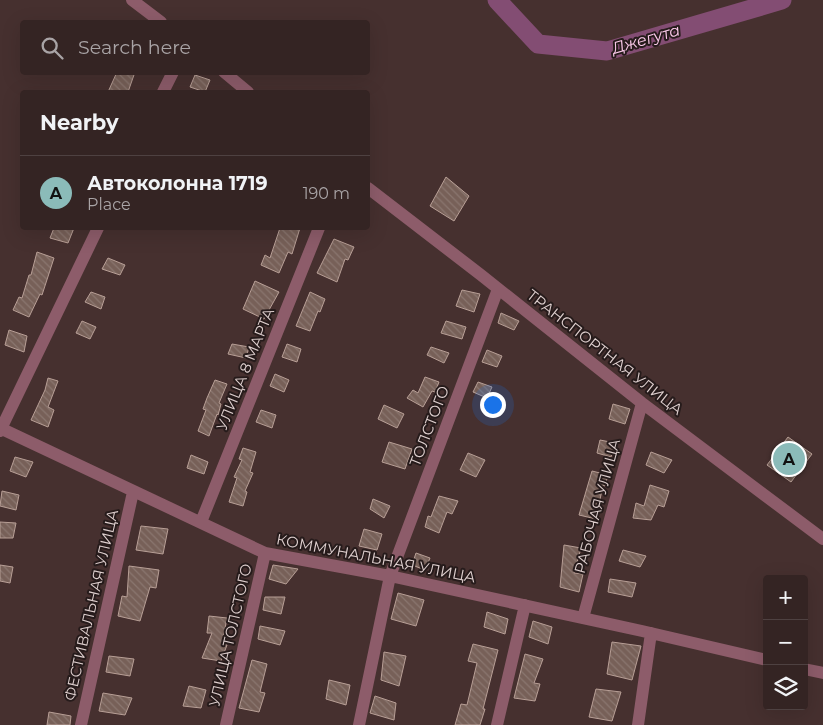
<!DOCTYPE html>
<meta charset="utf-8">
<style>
:root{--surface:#342423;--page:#3c2c2b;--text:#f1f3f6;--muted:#a9a4a6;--line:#4e4141;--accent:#8bbbb9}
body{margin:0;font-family:Montserrat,sans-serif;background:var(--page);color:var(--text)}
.controls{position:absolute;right:15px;bottom:15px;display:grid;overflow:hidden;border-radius:5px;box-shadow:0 5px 20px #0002}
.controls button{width:45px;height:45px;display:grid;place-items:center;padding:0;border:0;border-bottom:1px solid var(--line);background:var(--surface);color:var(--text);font:25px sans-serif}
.you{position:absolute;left:492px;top:404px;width:18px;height:18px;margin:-12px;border:4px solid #fff;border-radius:50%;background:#1a73e8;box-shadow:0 0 0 8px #1a73e833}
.badge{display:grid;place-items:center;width:32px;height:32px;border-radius:50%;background:var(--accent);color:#111;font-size:16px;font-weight:700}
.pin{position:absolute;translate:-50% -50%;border:2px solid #fff;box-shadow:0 1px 5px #0006}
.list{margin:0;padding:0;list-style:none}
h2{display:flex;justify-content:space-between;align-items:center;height:65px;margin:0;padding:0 20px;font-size:21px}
h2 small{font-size:16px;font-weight:400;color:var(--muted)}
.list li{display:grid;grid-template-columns:32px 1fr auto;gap:15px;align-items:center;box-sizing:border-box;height:75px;padding:0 20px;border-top:1px solid var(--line)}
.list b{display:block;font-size:19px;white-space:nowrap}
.list p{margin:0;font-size:16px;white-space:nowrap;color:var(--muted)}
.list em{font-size:16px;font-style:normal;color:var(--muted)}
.icon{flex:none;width:28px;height:28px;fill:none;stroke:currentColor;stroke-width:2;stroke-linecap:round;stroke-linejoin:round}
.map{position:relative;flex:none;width:823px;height:725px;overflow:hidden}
.search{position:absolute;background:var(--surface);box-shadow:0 5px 20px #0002;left:20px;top:20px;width:350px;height:55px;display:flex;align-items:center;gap:12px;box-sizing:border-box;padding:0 18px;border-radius:5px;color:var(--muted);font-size:19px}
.panel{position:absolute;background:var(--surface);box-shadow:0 5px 20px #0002;left:20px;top:90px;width:350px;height:140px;border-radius:5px}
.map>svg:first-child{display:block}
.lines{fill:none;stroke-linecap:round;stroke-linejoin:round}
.river{stroke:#834d73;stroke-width:19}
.building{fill:url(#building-back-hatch);stroke:#b89f96}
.minor{stroke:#8d5c6a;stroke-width:12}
.labels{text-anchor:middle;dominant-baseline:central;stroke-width:4;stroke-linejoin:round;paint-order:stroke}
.street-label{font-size:15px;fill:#e0d1d0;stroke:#261b1b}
.water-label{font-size:16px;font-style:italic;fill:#fdcbec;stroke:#261b1b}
</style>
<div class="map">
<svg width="823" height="725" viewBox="0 0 823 725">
<defs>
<pattern id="building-back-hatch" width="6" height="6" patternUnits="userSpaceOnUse" patternTransform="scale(1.25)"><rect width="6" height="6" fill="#776058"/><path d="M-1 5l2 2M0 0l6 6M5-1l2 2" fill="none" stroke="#8a766f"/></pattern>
</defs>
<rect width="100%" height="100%" fill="#46302f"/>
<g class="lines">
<path class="river" d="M497 0 538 44 607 51 782 0"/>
</g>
<path class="building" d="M117 72H135L128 92H108Z
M195 75 210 80 205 92 190 87Z
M446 177 469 196 454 221 430 206Z
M54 228H74L68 243 50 238Z
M280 228H300L292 254 288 252 279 273 261 265 265 255 270 258Z
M334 239 354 247 348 260 345 259 337 282 317 273Z
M37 252 54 258 42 295 40 294 29 317 13 310 19 297 22 298 29 275H31Z
M108 258 125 265 120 275 102 269Z
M255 281 279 292 264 319 243 309Z
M462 290 480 294 474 312 456 306Z
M91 292 105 297 101 309 85 302Z
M310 292 325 299 320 312 318 311 310 331 296 326Z
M501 313 519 321 514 330 498 323Z
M82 321 96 327 90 339 76 333Z
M446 321 466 327 462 339 441 333Z
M9 330 27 336 24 352 5 345Z
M232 344 249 347 246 358 228 354Z
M287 344 301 349 297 362 282 357Z
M431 347 449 353 444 363 427 355Z
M487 350 502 356 497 367 482 362Z
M275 374 289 380 284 392 270 386Z
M425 377 439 382 435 392 432 391 423 407 407 398 413 390 418 393Z
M48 378 58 381 48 407 54 410 48 427 31 420 45 390Z
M215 380 227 384 219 403 221 404 218 415 217 414 209 436 198 431 206 410 203 409 207 398Z
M478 382 492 387 487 398 473 392Z
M613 404 630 409 625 424 609 419Z
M384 405 404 414 397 428 378 419Z
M261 410 276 415 272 428 256 422Z
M788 437 812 454 791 482 767 465Z
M600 440 615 443 611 457 597 453Z
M389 442 412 449 405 469 382 462Z
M243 448 256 452 250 472 253 473 245 491 247 492 243 506 229 502 237 478 234 477 242 460 239 459Z
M651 452 672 460 664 473 646 465Z
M468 453 485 460 476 477 460 470Z
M191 455 208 462 204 474 187 468Z
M15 457 33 462 26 477 10 471Z
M592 471 608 475 605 486 603 485 596 519 579 515Z
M650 485 669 491 664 507 658 505 651 520 633 518 636 503 644 506Z
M2 491 19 495 16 510 0 506Z
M439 496 458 501 452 514 447 512 439 533 425 527 428 516 431 517Z
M373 499 390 506 384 518 370 509Z
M0 522 16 523 13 538H0Z
M141 526 168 529 163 554 136 550Z
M364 529 382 534 377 550 359 546Z
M564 545 581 548 574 573 583 574 579 592 560 587Z
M623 550 646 556 640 567 619 561Z
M416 553 430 558 425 570 412 565Z
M0 565 13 567 10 583 0 581Z
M273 565 298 569 286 584 269 579Z
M129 566 159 570 156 588 150 587 140 621 118 616 122 596 127 597Z
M610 579 636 583 632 597 608 592Z
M398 593 424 600 416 626 391 619Z
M265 597H285L281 614 263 610Z
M487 612 508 619 505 634 484 627Z
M209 616 227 618 222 644 227 645 221 661 202 658 212 633H207Z
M533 621 552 627 548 644 529 637Z
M260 626 285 631 280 645 258 639Z
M612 642 641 646 632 680 607 674Z
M473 644 498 650 483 709H485L480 725H455L461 704 467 705 477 663 468 661Z
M384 652 406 656 399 686 381 680Z
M525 654 543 659 534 683 540 684 535 701 514 698Z
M109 656 134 659 130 676 106 672Z
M252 660 267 664 260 692 265 693 259 712 239 708Z
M329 680 350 685 346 705 326 699Z
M189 686 206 690 201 708 183 706Z
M596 689 621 692 612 721 589 717Z
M103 693 132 698 125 715 99 711Z
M375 696 396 703 394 720 370 713Z
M49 712 71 716 70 725H47Z"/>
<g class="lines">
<path class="minor" d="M132 0 161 22
M224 72 248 92
M163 92 173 72
M368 188 481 275 642 403 823 539
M0 428 265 553 390 576 642 631 767 660
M0 431 98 228
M201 522 319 228
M583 618 642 403
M804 669 823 673
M81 725 133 492
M226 725 265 553
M359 725 390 576 498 289
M497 725 525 605
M638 725 651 633"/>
</g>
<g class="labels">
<g class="street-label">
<text transform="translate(605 352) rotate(38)">ТРАНСПОРТНАЯ УЛИЦА</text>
<text transform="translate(245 369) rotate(-68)">УЛИЦА 8 МАРТА</text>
<text transform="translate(429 426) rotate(-69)">ТОЛСТОГО</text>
<text transform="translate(597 506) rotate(-75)">РАБОЧАЯ УЛИЦА</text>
<text transform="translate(376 558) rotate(11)">КОММУНАЛЬНАЯ УЛИЦА</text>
<text transform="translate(91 605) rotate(-77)">ФЕСТИВАЛЬНАЯ УЛИЦА</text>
<text transform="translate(230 635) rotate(-77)">УЛИЦА ТОЛСТОГО</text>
</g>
<g class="water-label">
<text transform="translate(646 39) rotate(-16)">Джегута</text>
</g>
</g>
</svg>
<div class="controls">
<button>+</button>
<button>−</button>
<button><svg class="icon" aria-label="layers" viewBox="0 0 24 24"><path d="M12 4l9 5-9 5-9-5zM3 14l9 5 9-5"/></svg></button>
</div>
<div class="you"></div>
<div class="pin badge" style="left:789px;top:459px">A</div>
<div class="search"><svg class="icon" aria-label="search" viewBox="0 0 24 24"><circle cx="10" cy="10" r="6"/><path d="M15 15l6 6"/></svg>Search here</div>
<section class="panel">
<h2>Nearby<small></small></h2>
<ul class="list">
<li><span class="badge">A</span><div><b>Автоколонна 1719</b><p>Place</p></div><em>190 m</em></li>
</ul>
</section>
</div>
